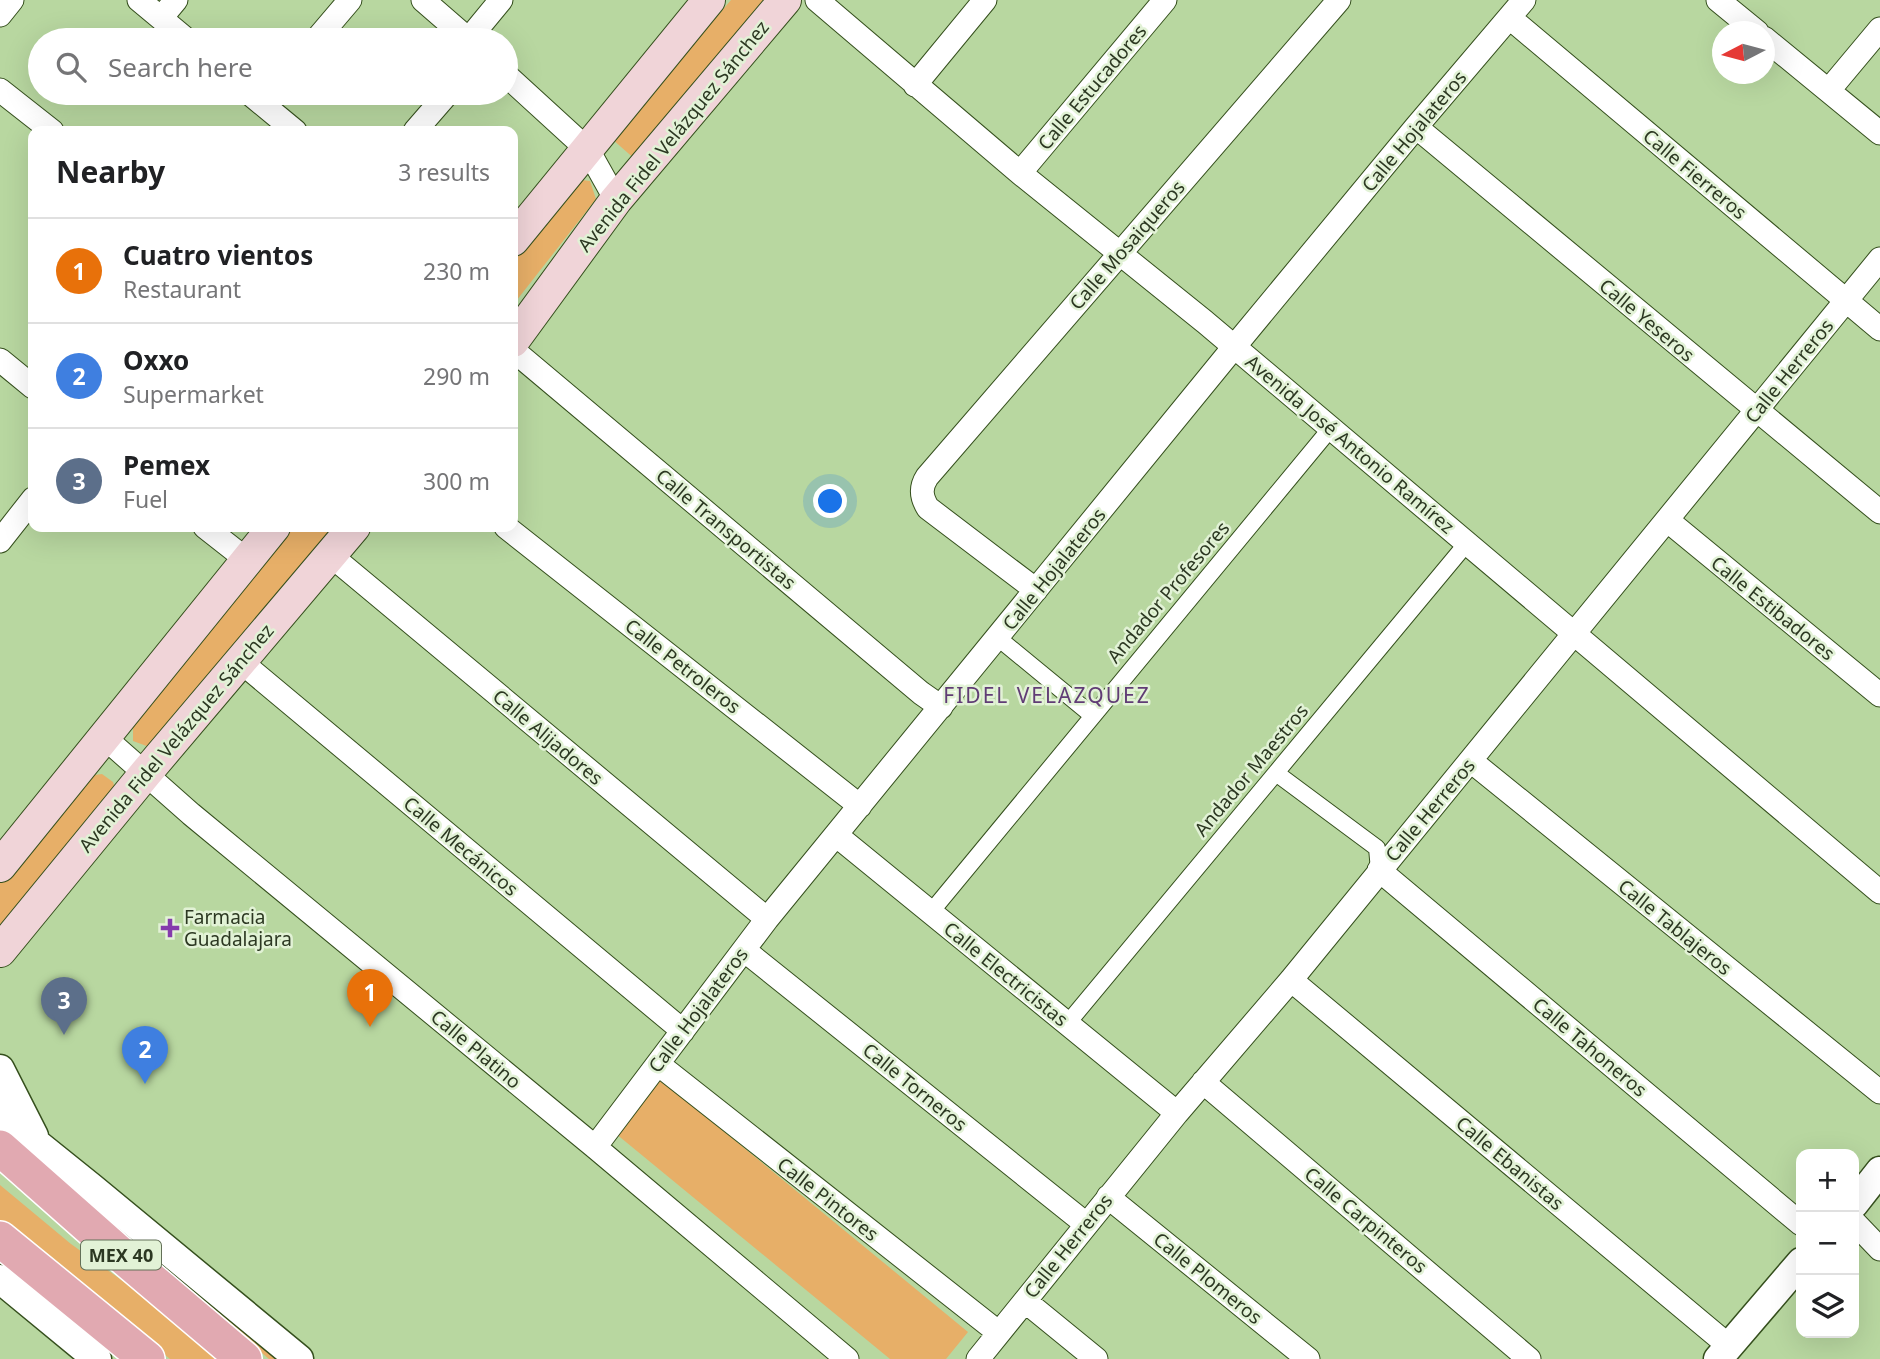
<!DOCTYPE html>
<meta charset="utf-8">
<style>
:root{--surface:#fff;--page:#f2f2f2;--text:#202124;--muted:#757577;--line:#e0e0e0;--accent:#db2777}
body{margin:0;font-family:"Noto Sans",sans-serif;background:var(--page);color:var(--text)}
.controls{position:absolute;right:21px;bottom:21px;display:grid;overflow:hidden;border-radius:14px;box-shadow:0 7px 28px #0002}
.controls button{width:63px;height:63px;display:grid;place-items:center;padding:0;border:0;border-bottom:2px solid var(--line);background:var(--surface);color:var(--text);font:35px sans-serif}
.compass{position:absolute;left:1712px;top:21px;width:63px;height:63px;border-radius:50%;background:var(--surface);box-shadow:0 7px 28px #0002;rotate:264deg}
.you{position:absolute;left:831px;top:502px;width:24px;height:24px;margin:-18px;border:5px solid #fff;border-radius:50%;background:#1a73e8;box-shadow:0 0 0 10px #1a73e833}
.badge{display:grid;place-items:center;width:46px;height:46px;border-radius:50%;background:var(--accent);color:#fff;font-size:23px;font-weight:700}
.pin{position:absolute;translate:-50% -58px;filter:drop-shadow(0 2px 4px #0008)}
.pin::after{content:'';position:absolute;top:37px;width:24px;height:21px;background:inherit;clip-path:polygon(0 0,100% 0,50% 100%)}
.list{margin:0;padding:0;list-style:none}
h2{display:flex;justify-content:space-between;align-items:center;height:91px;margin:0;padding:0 28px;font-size:30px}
h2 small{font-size:23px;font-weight:400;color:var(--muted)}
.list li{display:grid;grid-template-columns:46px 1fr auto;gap:21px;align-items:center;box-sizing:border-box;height:105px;padding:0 28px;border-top:2px solid var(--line)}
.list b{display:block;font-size:26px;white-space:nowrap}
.list p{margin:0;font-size:23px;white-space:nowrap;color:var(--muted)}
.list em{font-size:23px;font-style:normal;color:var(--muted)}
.icon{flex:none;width:38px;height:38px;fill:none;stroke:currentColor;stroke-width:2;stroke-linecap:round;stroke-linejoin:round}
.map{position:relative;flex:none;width:1880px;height:1359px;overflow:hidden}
.search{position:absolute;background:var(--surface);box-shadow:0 7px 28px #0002;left:28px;top:28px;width:490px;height:77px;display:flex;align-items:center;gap:18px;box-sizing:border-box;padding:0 24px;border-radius:38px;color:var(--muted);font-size:26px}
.panel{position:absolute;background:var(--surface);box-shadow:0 7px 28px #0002;left:28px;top:126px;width:490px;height:406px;border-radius:14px}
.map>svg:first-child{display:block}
.green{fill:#e7af68}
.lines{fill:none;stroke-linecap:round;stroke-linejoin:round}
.pedestrian-casing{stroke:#354f1d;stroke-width:18}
.minor-casing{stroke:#354f1d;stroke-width:25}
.tertiary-casing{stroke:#354f1d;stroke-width:31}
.secondary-casing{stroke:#354f1d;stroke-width:34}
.primary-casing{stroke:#fff;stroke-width:38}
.pedestrian{stroke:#fff;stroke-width:16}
.minor{stroke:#fff;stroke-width:23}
.tertiary{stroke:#fff;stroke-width:28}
.secondary{stroke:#f0d4d8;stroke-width:32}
.primary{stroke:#e1a9b1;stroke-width:35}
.poi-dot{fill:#853bac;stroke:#e2f2d6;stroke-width:2.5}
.labels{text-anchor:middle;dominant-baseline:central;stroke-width:5;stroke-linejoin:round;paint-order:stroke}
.shield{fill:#e2f2d6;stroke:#637058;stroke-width:2}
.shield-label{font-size:18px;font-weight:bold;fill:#2c3822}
.street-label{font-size:19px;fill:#2c3822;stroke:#e2f2d6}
.poi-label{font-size:19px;fill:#2c3822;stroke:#e2f2d6;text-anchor:start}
.neighbourhood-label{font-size:21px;letter-spacing:2px;fill:#603c75;stroke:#e2f2d6}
</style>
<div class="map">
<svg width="1880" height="1359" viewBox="0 0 1880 1359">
<rect width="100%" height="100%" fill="#b8d7a0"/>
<path class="green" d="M731 0H775L637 161 612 139Z
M574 179 590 181 596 199 513 305V256Z
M294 527H334L152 748 133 741V722Z
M102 774 113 782 116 791 0 927V878L87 776Z
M659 1078 968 1332 946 1359H890L615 1133Z
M0 1185 71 1244 190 1329 226 1359H170L0 1220Z
M147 1255 162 1256 283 1359H269Z"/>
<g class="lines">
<defs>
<path id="pedestrian" d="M997 637 1093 716
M1276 773 1377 848 1379 870
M931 912 1331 428
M1067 1024 1467 543"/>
<path id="minor" d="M139 0 187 40
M423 0 469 40
M817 0 1020 173 1205 322 1880 892
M1718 0 1757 32
M0 15 12 0
M161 18 176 0
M1510 18 1880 329
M1764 38 1880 133
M316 40 350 0
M468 40 501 0
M506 75 588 150 616 200
M915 85 985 0
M0 90 52 131
M1829 90 1880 29
M249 93 295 131
M1416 127 1880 512
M415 131 448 93
M1020 173 1165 0
M513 350 921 693 941 707
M0 360 33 387
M1667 520 1880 695
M205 527 247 560
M506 527 860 806
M0 541 33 499
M329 554 767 919
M1036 590 928 508C921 497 920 488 927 477L1339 0
M240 661 683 1031
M105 738 191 814 595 1147 847 1359
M1471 761 1880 1092
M836 835 1177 1113
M1379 870 1801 1224
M744 950 1086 1224
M1291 980 1729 1346
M658 1064 999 1333
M1203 1082 1529 1359
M595 1147 767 919 1234 347 1416 127 1524 0
M1108 1197 1308 1359
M1854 1222 1880 1249
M1025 1301 1096 1359
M978 1359 1177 1113 1291 980 1880 259"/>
<path id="tertiary" d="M0 1069 34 1136
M0 1114 92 1188 299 1359
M1854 1204 1880 1171
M0 1279 97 1359
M1718 1359 1801 1262"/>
<path id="secondary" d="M513 240 709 0
M513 341 616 200 785 0
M0 866 274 527
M0 951 145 774 354 527"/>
<path id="primary" d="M0 1148 120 1254 244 1359
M0 1239 147 1359"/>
</defs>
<use href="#pedestrian" class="pedestrian-casing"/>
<use href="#minor" class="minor-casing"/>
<use href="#tertiary" class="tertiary-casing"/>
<use href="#secondary" class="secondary-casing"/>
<use href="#primary" class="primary-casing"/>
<use href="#pedestrian" class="pedestrian"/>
<use href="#minor" class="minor"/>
<use href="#tertiary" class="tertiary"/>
<use href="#secondary" class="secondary"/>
<use href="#primary" class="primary"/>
</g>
<path class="poi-dot" d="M166.5 917.5h7v7h7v7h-7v7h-7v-7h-7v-7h7z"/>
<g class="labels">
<rect class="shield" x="81" y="1240.5" width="80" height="29" rx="5"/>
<g class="shield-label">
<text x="121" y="1255">MEX 40</text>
</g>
<g class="street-label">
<text transform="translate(1092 87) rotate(-50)">Calle Estucadores</text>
<text transform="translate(1414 131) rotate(-50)">Calle Hojalateros</text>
<text transform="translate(673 136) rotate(-51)">Avenida Fidel Velázquez Sánchez</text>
<text transform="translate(1695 174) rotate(40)">Calle Fierreros</text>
<text transform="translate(1127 245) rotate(-49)">Calle Mosaiqueros</text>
<text transform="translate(1647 320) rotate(40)">Calle Yeseros</text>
<text transform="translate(1789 371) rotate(-51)">Calle Herreros</text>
<text transform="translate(1350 444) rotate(40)">Avenida José Antonio Ramírez</text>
<text transform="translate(726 529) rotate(40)">Calle Transportistas</text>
<text transform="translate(1054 569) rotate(-51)">Calle Hojalateros</text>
<text transform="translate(1168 592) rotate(-50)">Andador Profesores</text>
<text transform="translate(1773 608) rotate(39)">Calle Estibadores</text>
<text transform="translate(683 666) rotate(38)">Calle Petroleros</text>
<text transform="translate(548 737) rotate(40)">Calle Alijadores</text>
<text transform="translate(176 738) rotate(-50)">Avenida Fidel Velázquez Sánchez</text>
<text transform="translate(1251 770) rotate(-50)">Andador Maestros</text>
<text transform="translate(1430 810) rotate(-50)">Calle Herreros</text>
<text transform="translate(461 846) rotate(40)">Calle Mecánicos</text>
<text transform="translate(1675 927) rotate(39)">Calle Tablajeros</text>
<text transform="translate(1006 974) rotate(39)">Calle Electricistas</text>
<text transform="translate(698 1010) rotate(-53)">Calle Hojalateros</text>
<text transform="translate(1590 1047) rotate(40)">Calle Tahoneros</text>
<text transform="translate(476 1049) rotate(40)">Calle Platino</text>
<text transform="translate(915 1087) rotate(39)">Calle Torneros</text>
<text transform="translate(1510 1163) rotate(40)">Calle Ebanistas</text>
<text transform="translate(828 1199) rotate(38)">Calle Pintores</text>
<text transform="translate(1366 1220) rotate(40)">Calle Carpinteros</text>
<text transform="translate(1068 1246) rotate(-51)">Calle Herreros</text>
<text transform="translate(1208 1278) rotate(39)">Calle Plomeros</text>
</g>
<g class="poi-label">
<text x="184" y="917">Farmacia<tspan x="184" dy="22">Guadalajara</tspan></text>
</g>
<g class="neighbourhood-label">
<text x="1047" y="695">FIDEL VELAZQUEZ</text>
</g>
</g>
</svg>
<div class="controls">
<button>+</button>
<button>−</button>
<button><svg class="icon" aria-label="layers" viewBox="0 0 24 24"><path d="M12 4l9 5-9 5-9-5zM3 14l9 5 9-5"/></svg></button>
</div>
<svg class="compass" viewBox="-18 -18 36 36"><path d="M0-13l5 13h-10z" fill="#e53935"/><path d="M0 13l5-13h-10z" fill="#757577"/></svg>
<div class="you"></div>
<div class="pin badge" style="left:370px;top:1027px;background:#e8710a">1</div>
<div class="pin badge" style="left:145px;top:1084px;background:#3f7fe0">2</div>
<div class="pin badge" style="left:64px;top:1035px;background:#5c6f8a">3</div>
<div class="search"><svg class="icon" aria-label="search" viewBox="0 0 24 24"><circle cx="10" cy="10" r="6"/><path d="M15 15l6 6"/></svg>Search here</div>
<section class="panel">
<h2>Nearby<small>3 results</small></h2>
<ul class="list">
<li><span class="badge" style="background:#e8710a">1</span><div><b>Cuatro vientos</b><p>Restaurant</p></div><em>230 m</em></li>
<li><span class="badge" style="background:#3f7fe0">2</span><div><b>Oxxo</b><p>Supermarket</p></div><em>290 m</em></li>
<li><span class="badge" style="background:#5c6f8a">3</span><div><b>Pemex</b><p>Fuel</p></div><em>300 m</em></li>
</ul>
</section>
</div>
